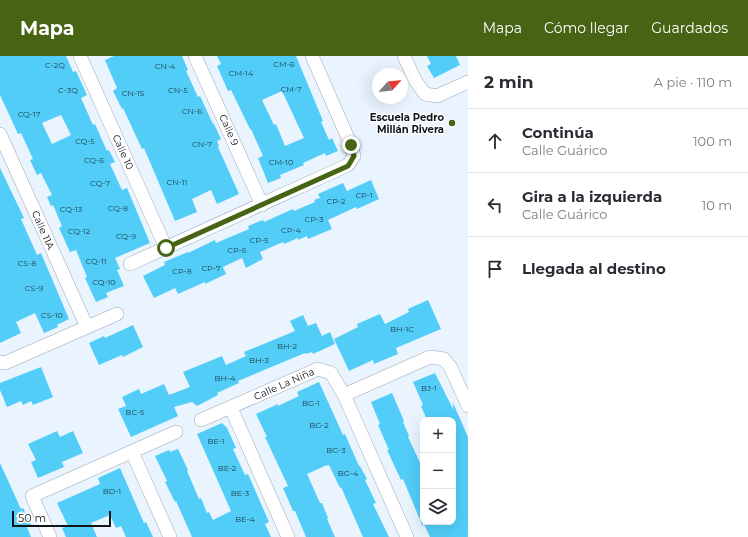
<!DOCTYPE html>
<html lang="es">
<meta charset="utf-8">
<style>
:root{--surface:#fff;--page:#f2f2f3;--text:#2b2b33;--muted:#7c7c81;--line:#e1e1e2;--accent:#476314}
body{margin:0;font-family:Montserrat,sans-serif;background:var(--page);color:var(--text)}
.controls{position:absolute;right:12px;bottom:12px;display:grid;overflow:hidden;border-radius:8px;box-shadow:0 4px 16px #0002}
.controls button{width:36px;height:36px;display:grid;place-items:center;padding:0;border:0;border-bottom:1px solid var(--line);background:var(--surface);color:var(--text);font:20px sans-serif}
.compass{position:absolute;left:372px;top:12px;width:36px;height:36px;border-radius:50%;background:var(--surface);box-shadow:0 4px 16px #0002;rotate:63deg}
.scale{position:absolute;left:12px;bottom:10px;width:99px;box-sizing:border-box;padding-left:4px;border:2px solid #11151a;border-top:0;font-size:11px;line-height:14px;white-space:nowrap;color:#11151a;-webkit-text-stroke:3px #fff;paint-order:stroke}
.stop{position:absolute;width:12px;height:12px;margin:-9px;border:3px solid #476314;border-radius:50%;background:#fff}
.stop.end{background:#476314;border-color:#fff;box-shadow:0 1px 4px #0008}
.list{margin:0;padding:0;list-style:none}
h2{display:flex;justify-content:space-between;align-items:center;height:52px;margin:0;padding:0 16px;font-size:17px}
h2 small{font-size:13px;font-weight:400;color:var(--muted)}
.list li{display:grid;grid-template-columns:26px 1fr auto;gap:12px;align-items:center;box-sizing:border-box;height:64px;padding:0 16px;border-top:1px solid var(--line)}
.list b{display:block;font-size:15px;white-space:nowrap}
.list p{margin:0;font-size:13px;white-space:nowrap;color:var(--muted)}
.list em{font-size:13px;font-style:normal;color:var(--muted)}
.icon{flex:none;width:22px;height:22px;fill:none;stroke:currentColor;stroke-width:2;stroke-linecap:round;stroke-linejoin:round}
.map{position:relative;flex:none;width:468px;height:481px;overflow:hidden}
header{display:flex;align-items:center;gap:24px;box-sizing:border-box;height:56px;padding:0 20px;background:var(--accent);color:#fff}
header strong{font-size:19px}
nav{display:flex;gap:22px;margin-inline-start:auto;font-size:14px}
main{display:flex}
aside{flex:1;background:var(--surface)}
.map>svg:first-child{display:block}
.building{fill:#51cdf8;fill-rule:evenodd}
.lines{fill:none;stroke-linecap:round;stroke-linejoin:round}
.minor-casing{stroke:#9ca8b4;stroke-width:14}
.minor{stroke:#fff;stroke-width:13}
.route{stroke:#476314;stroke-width:5}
.poi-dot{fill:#476314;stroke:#fff;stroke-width:1.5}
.labels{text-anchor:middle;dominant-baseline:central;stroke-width:3;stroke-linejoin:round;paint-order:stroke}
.number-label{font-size:8px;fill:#214352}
.poi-label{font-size:10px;font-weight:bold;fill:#11151a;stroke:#fff;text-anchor:end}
.street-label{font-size:10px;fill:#11151a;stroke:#fff}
</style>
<header>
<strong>Mapa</strong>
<nav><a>Mapa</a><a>Cómo llegar</a><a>Guardados</a></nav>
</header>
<main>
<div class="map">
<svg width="468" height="481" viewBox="0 0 468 481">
<rect width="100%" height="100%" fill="#eaf4fe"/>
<path class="building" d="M0 0H66L73 16 76 15 87 39 81 42 93 69 95 68 107 95 109 94 115 106 110 108 122 134 127 132 150 187 115 202 120 213 117 214 124 230 106 237 108 241 96 246 85 222 87 221 76 194 70 196 59 172 62 170 53 149 51 150 47 141 52 139 41 117 37 119 30 104 33 103 21 77 18 78 0 39ZM61 59 71 79 52 88 42 67Z
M114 0H182L188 14 186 15 198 41 200 40 213 68H214L221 83 217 85 219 90 218 91 239 138 217 148 211 134 192 143 197 156 175 165 144 92 142 93 123 52 122 53 113 35 117 32 105 4Z
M217 0H296L323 65 321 66 329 84 332 82 338 95 326 100 325 97 303 107 304 109 280 119 281 122 268 127 258 102 263 100 251 73H250L231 34 228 35 217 10 221 8ZM282 35 304 82 285 90 276 68 274 69 262 44Z
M427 0H456L460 9 434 22 427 10 431 8Z
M0 112 24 162 21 163 37 199 41 197 69 263 57 269 58 271 44 277 35 257 16 266 21 277 0 287Z
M371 124 379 143 357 153 356 151 328 164 332 173 308 183 307 180 298 184V182L284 188 283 186 260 196 263 203 246 212 242 202 223 211 226 218 205 228V226L178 238 175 232 154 242 143 220 165 209 164 206 188 196V197L215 184 216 187 249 173 248 170 263 164 264 166 293 153 294 155 315 146 314 144 320 142 318 138 343 127 347 135Z
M428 244 441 273 396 292 398 298 374 308 373 304 349 315 334 283 358 271 357 268 380 258 385 268 409 256 408 253Z
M303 259 308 270 316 267 322 280 330 276 335 288 313 298 312 296 306 298 305 297 238 325 239 327 217 337 218 339 197 350 192 346 174 351 178 360 131 381 118 353 126 350 122 341 139 333 141 338 164 328 169 339 190 331 183 316 222 300 226 309 246 300 244 296 295 275 290 265Z
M133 269 143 291 123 301 122 299 99 309 89 287 104 280 105 282Z
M41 311 53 341 33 349 31 345 23 349 21 345 7 351 0 334V327Z
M435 317 453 353V347L468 381V481H430L423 466H453V364H427L421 350 423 349 413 326Z
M319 326 343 379 345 378 359 410H360L367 423 365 424 376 447 373 448 389 481H363L341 431 340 432 329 409 327 410V409L307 418 320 447H322L328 462 327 463 335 481H306L295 455H293L283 432 288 430 265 381H267L256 358 278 348V350L299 340 297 336Z
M392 337 404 365 403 366 409 380 408 381 423 413V471L403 423 401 424 387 394H389L378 369 380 368 371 346Z
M222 367 227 372 236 392 233 393 245 419 248 418 269 466 265 468 271 481H192L176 445 175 446 165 426 167 425 155 400 169 394 170 396 178 393 188 414 187 415 199 443 201 442 207 457 209 456 213 464 231 455 197 378Z
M57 375 60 381 73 375 83 397 62 406 64 411 38 422 31 406 36 404 28 388Z
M0 407 21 453 23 452 31 469 27 471 31 481H0Z
M120 412 144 467 146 466 153 481H126L121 470 116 472 110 459 91 467 97 481H66L62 472 68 470 57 447 100 428 98 422Z"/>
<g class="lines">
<defs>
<path id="minor" d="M80 0 166 192
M195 0 262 149
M404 0 415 24 425 38 437 40 468 26
M0 78 87 271
M130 208 348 109 354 100 351 89 312 0
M0 306 5 307 117 258
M344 339 430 301 444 303 451 312 468 350
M231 352 288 481
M201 364 318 313 331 317 344 339 407 481
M132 396 170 481
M50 481 32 440 176 376"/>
</defs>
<use href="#minor" class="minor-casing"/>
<use href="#minor" class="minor"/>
</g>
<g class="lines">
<path class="route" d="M166 192 348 110 354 100 351 89"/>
</g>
<circle class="poi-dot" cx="452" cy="67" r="4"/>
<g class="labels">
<g class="number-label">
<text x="284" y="8">CM-6</text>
<text x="55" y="9">C-2Q</text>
<text x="165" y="10">CN-4</text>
<text x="241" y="17">CM-14</text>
<text x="291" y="33">CM-7</text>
<text x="68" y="34">C-3Q</text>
<text x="178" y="34">CN-5</text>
<text x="133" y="37">CN-15</text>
<text x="192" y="55">CN-6</text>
<text x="29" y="58">CQ-17</text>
<text x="85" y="85">CQ-5</text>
<text x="202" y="88">CN-7</text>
<text x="94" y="104">CQ-6</text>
<text x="281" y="106">CM-10</text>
<text x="177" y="126">CN-11</text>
<text x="100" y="127">CQ-7</text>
<text x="364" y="139">CP-1</text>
<text x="336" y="145">CP-2</text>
<text x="118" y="152">CQ-8</text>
<text x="71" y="153">CQ-13</text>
<text x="314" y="163">CP-3</text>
<text x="291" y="174">CP-4</text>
<text x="79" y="175">CQ-12</text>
<text x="126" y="180">CQ-9</text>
<text x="259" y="184">CP-5</text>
<text x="237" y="194">CP-6</text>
<text x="96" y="205">CQ-11</text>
<text x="27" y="207">CS-8</text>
<text x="211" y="212">CP-7</text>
<text x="182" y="215">CP-8</text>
<text x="104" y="226">CQ-10</text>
<text x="34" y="232">CS-9</text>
<text x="52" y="259">CS-10</text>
<text x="402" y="273">BH-1C</text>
<text x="287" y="290">BH-2</text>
<text x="259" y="304">BH-3</text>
<text x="225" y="322">BH-4</text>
<text x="429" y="332">BJ-1</text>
<text x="311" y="347">BG-1</text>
<text x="135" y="356">BC-5</text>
<text x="319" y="369">BG-2</text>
<text x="216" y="385">BE-1</text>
<text x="336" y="394">BG-3</text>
<text x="227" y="412">BE-2</text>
<text x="348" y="417">BG-4</text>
<text x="112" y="435">BD-1</text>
<text x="240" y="437">BE-3</text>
<text x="245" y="463">BE-4</text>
</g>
<g class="poi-label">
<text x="444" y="61">Escuela Pedro<tspan x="444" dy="12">Millán Rivera</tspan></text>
</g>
<g class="street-label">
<text transform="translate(229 74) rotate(66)">Calle 9</text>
<text transform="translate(123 96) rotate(66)">Calle 10</text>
<text transform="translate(43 174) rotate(66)">Calle 11A</text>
<text transform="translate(284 328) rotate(-24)">Calle La Niña</text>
</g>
</g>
</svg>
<div class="controls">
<button>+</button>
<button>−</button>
<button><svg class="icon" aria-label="layers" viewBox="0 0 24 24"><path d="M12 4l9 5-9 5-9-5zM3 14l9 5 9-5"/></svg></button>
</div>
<svg class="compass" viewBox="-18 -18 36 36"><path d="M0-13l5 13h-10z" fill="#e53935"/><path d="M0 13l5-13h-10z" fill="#7c7c81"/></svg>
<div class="scale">50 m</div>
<div class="stop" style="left:166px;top:192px"></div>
<div class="stop end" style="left:351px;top:89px"></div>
</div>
<aside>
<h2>2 min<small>A pie · 110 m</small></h2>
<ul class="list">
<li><svg class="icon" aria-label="ahead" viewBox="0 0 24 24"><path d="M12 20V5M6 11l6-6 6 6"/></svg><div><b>Continúa</b><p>Calle Guárico</p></div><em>100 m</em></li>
<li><svg class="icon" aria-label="left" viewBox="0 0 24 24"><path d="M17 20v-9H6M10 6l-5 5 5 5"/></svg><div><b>Gira a la izquierda</b><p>Calle Guárico</p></div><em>10 m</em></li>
<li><svg class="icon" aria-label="arrive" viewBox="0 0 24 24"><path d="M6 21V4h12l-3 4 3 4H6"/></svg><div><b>Llegada al destino</b></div></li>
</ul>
</aside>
</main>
